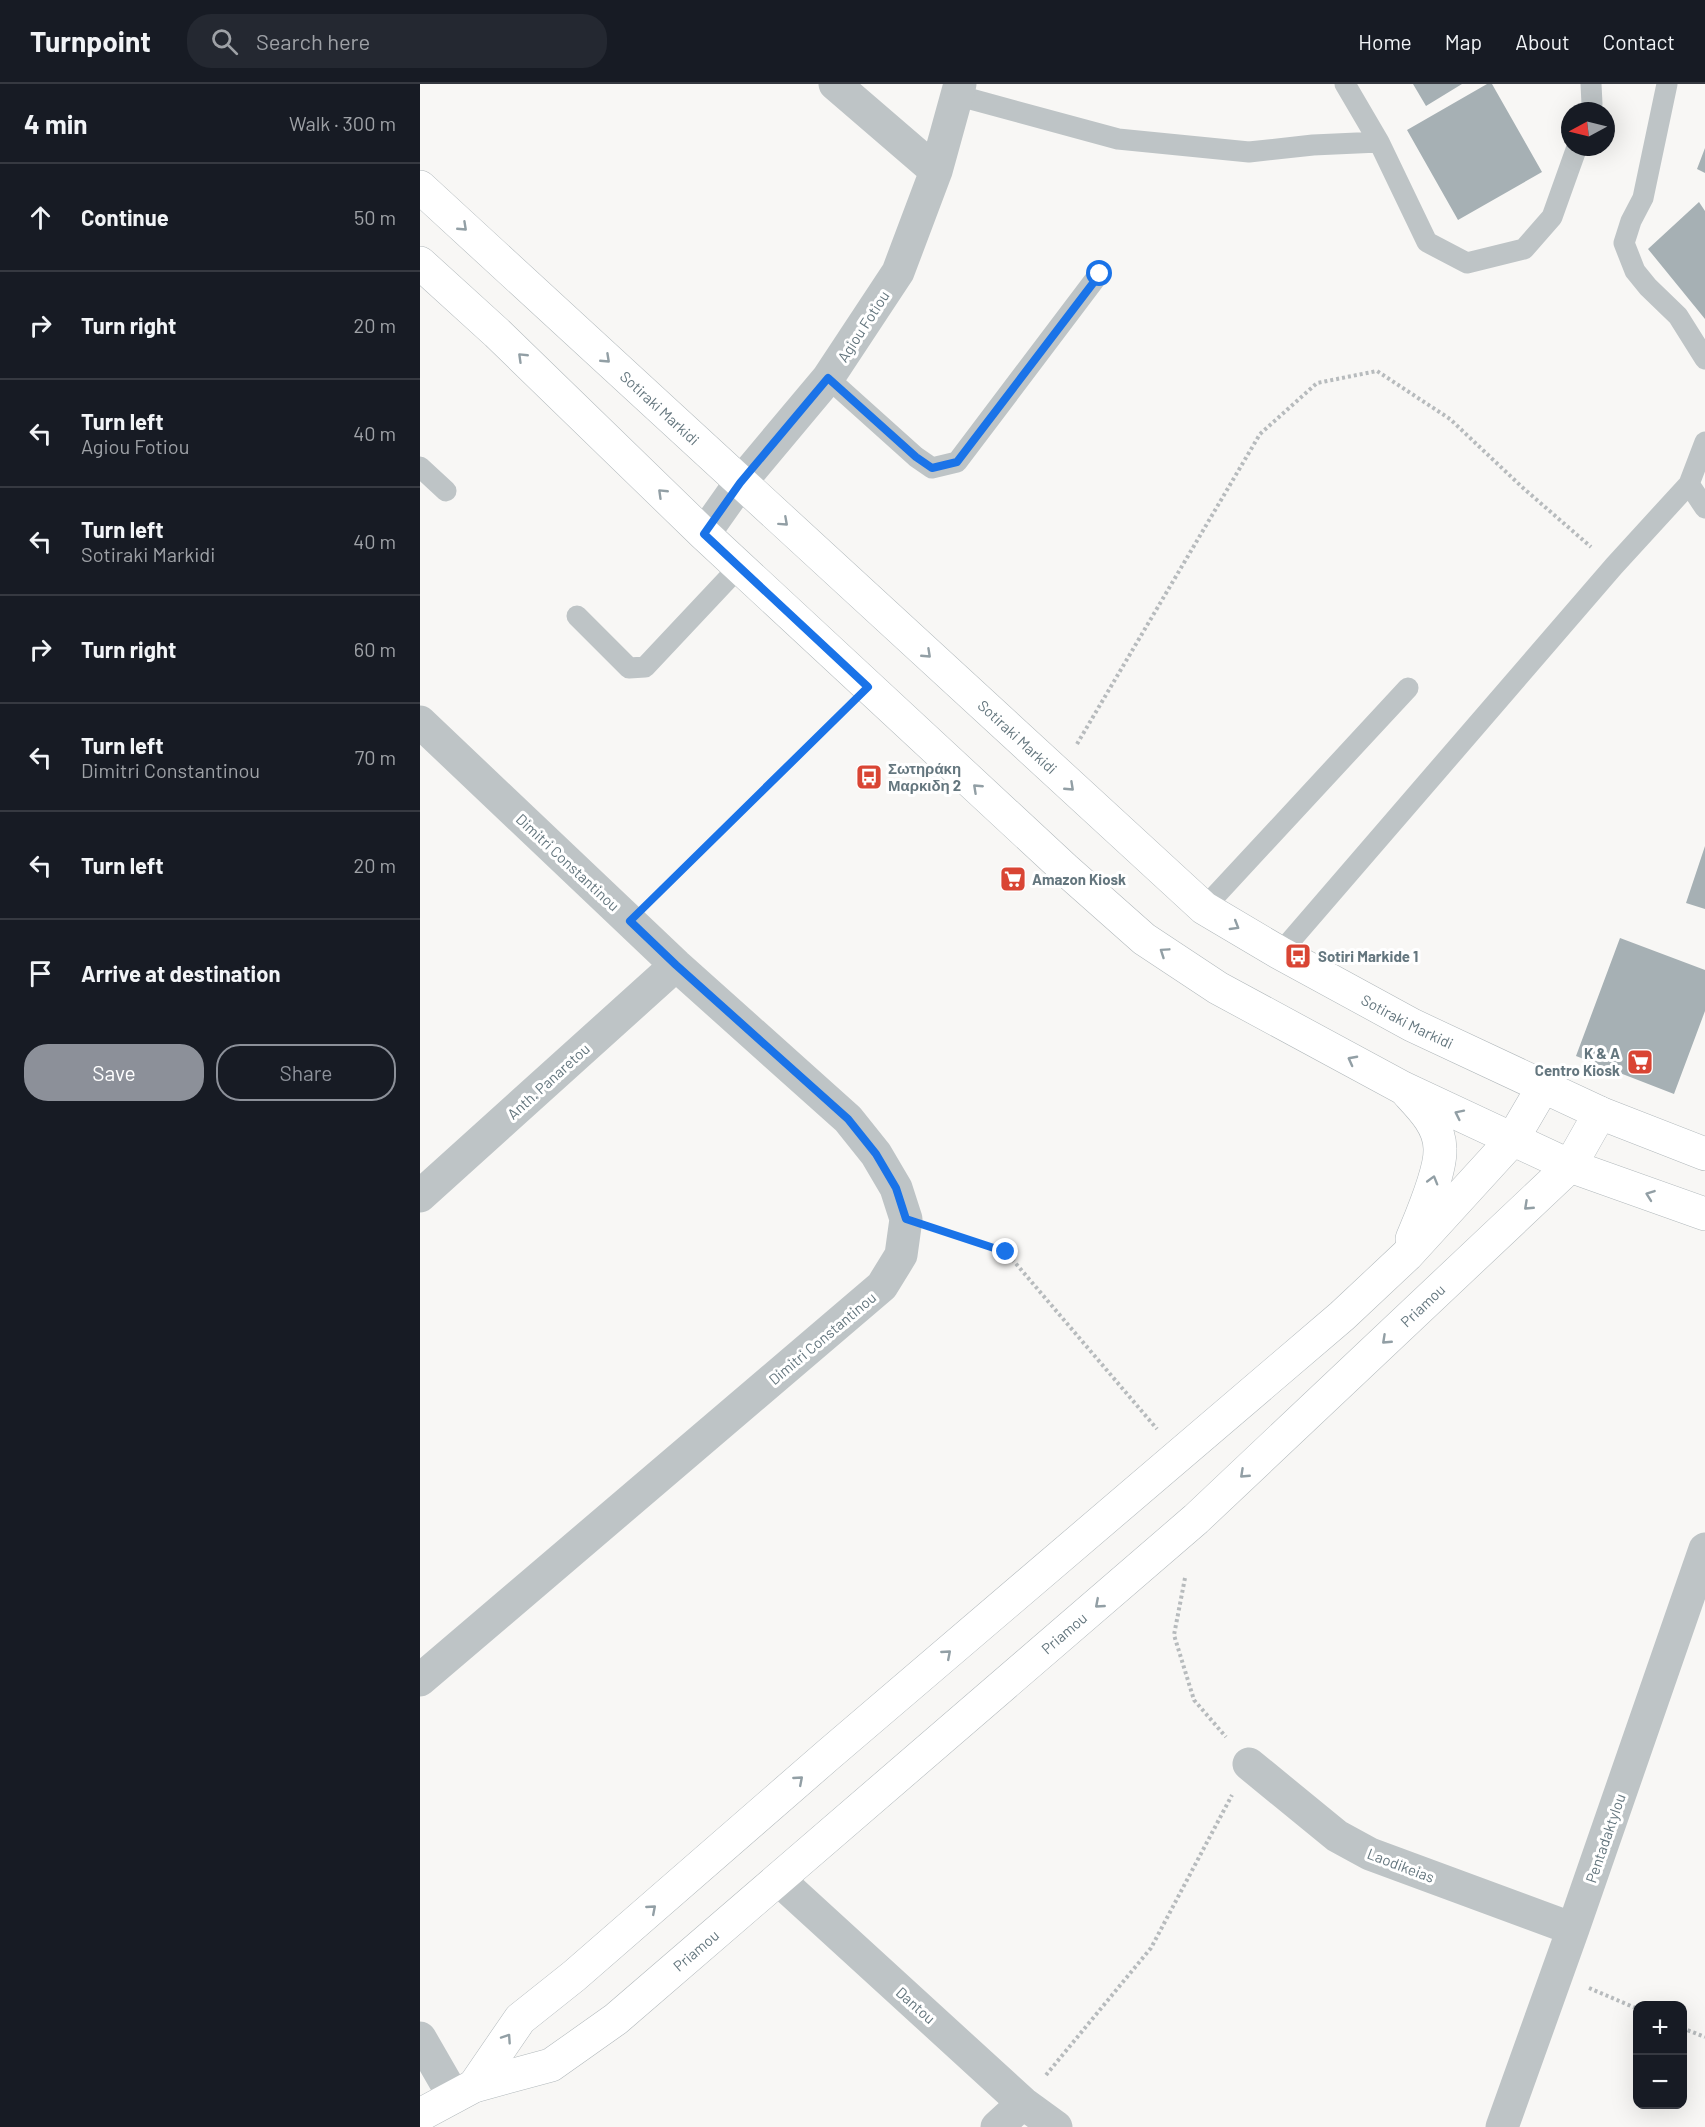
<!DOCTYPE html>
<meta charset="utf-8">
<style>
:root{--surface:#171b24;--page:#242831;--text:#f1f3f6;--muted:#9ea1a6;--line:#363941;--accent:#8c9099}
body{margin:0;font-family:Barlow,sans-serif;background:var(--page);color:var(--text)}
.controls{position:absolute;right:18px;bottom:18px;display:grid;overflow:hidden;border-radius:12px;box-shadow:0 6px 24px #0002}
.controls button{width:54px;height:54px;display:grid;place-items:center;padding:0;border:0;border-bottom:2px solid var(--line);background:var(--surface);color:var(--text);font:30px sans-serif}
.compass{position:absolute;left:1141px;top:18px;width:54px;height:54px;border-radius:50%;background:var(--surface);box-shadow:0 6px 24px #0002;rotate:263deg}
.stop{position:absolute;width:18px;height:18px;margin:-14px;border:4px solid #1a73e8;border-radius:50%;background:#fff}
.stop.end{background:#1a73e8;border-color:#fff;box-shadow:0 2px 6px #0008}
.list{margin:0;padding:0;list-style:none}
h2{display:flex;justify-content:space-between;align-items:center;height:78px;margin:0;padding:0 24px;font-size:26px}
h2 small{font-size:20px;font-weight:400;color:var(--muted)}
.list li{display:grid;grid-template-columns:39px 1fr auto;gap:18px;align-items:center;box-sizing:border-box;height:108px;padding:0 24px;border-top:2px solid var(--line)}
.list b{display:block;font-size:22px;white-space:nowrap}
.list p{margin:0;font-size:20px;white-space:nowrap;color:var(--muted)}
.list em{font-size:20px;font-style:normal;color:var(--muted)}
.actions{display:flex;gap:12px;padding:18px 24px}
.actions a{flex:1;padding:14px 0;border:2px solid var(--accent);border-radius:24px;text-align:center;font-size:21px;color:var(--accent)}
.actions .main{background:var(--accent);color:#fff}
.icon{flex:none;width:33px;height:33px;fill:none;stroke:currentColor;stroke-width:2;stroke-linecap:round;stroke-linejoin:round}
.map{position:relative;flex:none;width:1285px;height:2043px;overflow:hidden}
header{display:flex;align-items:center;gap:36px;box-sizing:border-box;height:84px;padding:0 30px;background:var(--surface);border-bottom:2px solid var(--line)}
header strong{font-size:28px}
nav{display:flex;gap:33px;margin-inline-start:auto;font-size:21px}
.search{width:420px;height:54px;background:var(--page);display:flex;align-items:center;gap:15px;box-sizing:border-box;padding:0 21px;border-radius:24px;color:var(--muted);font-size:22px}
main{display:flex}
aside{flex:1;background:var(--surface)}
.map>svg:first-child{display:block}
.building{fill:#a6b0b4}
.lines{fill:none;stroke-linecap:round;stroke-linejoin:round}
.secondary-casing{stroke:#b1b8bb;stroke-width:34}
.path{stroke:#b7bbbd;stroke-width:4;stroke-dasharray:3 3;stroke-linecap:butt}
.lane{stroke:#bec4c6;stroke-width:21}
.street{stroke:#bec4c6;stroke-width:33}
.secondary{stroke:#fff;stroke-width:33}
.oneway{stroke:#929fa5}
.route{stroke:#1a73e8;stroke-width:8}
.labels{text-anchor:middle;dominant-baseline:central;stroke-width:6;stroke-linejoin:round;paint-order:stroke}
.street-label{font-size:15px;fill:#64767e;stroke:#fff}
.poi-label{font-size:15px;font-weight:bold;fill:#64767e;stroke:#fff;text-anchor:start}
</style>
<header>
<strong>Turnpoint</strong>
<div class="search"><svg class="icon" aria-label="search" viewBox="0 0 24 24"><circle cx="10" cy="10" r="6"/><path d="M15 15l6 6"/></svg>Search here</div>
<nav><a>Home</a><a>Map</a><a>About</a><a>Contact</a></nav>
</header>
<main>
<aside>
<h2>4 min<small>Walk · 300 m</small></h2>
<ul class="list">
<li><svg class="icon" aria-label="ahead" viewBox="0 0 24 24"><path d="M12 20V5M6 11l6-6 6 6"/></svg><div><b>Continue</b></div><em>50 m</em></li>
<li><svg class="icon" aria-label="right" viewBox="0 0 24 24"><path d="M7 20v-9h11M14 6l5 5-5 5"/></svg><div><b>Turn right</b></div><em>20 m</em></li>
<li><svg class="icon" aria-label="left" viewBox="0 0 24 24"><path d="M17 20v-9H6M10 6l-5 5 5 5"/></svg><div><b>Turn left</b><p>Agiou Fotiou</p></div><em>40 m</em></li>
<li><svg class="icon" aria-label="left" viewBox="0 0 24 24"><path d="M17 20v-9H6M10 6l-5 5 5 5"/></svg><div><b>Turn left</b><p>Sotiraki Markidi</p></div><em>40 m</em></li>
<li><svg class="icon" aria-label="right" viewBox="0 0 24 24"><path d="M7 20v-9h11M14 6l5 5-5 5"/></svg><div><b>Turn right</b></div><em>60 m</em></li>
<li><svg class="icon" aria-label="left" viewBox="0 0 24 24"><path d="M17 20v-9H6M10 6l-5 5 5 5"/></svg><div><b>Turn left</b><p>Dimitri Constantinou</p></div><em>70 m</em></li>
<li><svg class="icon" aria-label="left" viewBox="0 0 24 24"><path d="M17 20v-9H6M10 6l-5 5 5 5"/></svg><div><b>Turn left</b></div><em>20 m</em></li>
<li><svg class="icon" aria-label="arrive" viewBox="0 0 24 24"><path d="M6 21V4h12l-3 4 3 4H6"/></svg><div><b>Arrive at destination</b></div></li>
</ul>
<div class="actions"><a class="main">Save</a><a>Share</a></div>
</aside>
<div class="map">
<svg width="1285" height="2043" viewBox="0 0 1285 2043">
<rect width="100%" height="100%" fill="#f8f7f5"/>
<path class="building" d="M993 0H1042L1006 22Z
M1067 0H1072L1122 88 1038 136 987 46Z
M1285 64V89L1277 85Z
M1279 118 1285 127V235L1228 165Z
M1285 762V825L1266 819Z
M1200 854 1285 886V927L1254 1010 1156 972Z"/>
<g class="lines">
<defs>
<g id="secondary">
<path id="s1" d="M0 103 784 824 860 869 992 941 1180 1029 1285 1070"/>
<path d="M0 179 77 249 284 450 645 785 724 855 798 904 983 1004 1150 1082 1285 1130"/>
<path d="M988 1009C1002 1024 1020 1042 1020 1065 1021 1088 1001 1133 992 1155"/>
<path d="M54 2002 100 1935 154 1892 408 1671 922 1232 987 1171 1092 1056 1123 1003"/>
<path id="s2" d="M0 2031 54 2002 131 1981 196 1935 776 1435 1150 1082 1180 1029"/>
</g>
</defs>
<use href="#secondary" class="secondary-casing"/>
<path class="path" d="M657 660 840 350 897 299 957 287 1030 335 1102 403 1171 463
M234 813 423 627
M521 1146 586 1168 737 1345
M765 1494 754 1551 774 1616 806 1653
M1169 1904 1218 1925
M1262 1944 1285 1953
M626 1991 731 1864 812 1711"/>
<path class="lane" d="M1247 0 1223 114 1211 137 1204 159 1215 187 1228 203 1258 232 1285 275
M536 11 698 55 829 68 893 61 959 58 925 0
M1169 27 1172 20 1171 0
M959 58 1007 158 1047 179 1104 165 1132 133 1157 63
M408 294 496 373 512 384 537 378 679 190
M0 383 26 407
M1269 400 1285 424
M157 532 209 584 225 583 319 483
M784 824 988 604
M860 869 1194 482 1269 400 1285 358"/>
<path class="street" d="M415 0 516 87
M284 450 320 399 408 294 478 188 516 87 540 0
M0 638 256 881 428 1035 456 1070 476 1104 486 1135 481 1171 462 1202 0 1596
M0 1112 256 881
M829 1680 917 1752 950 1770 1153 1845
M359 1796 603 2019 636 2043
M0 1954 34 2013
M577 2043 603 2019
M1082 2043 1153 1845 1285 1465"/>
<use href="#secondary" class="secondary"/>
</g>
<defs><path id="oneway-chevron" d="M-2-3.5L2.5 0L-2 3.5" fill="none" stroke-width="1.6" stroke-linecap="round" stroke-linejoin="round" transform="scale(1.5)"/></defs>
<g class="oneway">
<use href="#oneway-chevron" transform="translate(43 143) rotate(43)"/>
<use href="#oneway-chevron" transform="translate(102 273) rotate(-136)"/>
<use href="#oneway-chevron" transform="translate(186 275) rotate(43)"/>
<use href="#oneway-chevron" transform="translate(242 409) rotate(-136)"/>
<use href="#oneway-chevron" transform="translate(364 438) rotate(42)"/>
<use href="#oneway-chevron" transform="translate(507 570) rotate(43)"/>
<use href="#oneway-chevron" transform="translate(650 703) rotate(43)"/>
<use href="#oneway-chevron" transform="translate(557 704) rotate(-137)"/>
<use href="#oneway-chevron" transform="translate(815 842) rotate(31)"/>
<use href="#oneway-chevron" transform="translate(744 868) rotate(-146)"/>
<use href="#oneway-chevron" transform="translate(932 976) rotate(-152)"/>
<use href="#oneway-chevron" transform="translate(1039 1030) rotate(-154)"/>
<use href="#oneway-chevron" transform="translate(1013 1096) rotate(-74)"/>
<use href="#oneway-chevron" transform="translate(1230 1111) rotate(-160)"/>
<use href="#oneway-chevron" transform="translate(1108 1122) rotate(137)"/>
<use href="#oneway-chevron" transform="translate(966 1256) rotate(137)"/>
<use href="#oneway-chevron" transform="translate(824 1390) rotate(137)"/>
<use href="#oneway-chevron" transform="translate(679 1520) rotate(139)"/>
<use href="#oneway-chevron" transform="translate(527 1570) rotate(-41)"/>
<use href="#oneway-chevron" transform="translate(379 1696) rotate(-41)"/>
<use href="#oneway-chevron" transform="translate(232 1825) rotate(-41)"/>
<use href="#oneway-chevron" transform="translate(87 1954) rotate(-56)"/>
</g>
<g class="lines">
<path class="route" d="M586 1168 486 1135 476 1104 456 1070 428 1035 256 881 210 837 448 603 284 450 320 399 408 294 496 373 512 384 537 378 680 190"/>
</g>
<defs>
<symbol id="bus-square" viewBox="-11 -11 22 22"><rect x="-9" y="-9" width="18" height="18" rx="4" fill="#d94534" stroke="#fff"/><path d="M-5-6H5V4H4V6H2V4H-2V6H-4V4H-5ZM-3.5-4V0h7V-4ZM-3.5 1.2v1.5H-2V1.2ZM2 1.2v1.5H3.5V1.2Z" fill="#fff"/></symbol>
<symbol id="supermarket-square" viewBox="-11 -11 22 22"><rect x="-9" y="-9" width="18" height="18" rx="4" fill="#d94534" stroke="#fff"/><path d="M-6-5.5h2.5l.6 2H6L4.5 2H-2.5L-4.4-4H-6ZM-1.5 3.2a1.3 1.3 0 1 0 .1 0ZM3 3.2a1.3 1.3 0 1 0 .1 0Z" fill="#fff"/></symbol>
</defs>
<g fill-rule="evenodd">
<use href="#bus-square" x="434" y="678" width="30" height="30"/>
<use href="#supermarket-square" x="578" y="780" width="30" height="30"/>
<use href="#bus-square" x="863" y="857" width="30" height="30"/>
<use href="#supermarket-square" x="1205" y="963" width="30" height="30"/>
</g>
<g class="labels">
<g class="street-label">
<text transform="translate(443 242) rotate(-57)">Agiou Fotiou</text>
<text stroke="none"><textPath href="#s1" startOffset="326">Sotiraki Markidi</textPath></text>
<text stroke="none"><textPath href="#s1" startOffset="812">Sotiraki Markidi</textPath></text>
<text transform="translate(148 778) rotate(43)">Dimitri Constantinou</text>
<text stroke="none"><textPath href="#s1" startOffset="1298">Sotiraki Markidi</textPath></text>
<text transform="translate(128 997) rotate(-42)">Anth. Panaretou</text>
<text stroke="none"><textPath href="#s2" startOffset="1298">Priamou</textPath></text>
<text transform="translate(402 1254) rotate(-40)">Dimitri Constantinou</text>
<text stroke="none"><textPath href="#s2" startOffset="812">Priamou</textPath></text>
<text transform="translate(1185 1754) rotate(-71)">Pentadaktylou</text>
<text transform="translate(981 1781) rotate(21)">Laodikeias</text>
<text stroke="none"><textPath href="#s2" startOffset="326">Priamou</textPath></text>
<text transform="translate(496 1921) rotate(42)">Dantou</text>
</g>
<g class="poi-label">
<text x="468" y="684">Σωτηράκη<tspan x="468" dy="17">Μαρκιδη 2</tspan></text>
<text x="612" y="795">Amazon Kiosk</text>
<text x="898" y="872">Sotiri Markide 1</text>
<text x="1200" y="969" text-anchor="end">K &amp; A<tspan x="1200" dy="17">Centro Kiosk</tspan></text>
</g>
</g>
</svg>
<div class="controls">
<button>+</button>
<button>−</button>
</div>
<svg class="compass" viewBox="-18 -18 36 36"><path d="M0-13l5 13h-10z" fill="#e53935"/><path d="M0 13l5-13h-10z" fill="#9ea1a6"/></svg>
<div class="stop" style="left:680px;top:190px"></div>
<div class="stop end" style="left:586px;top:1168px"></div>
</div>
</main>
